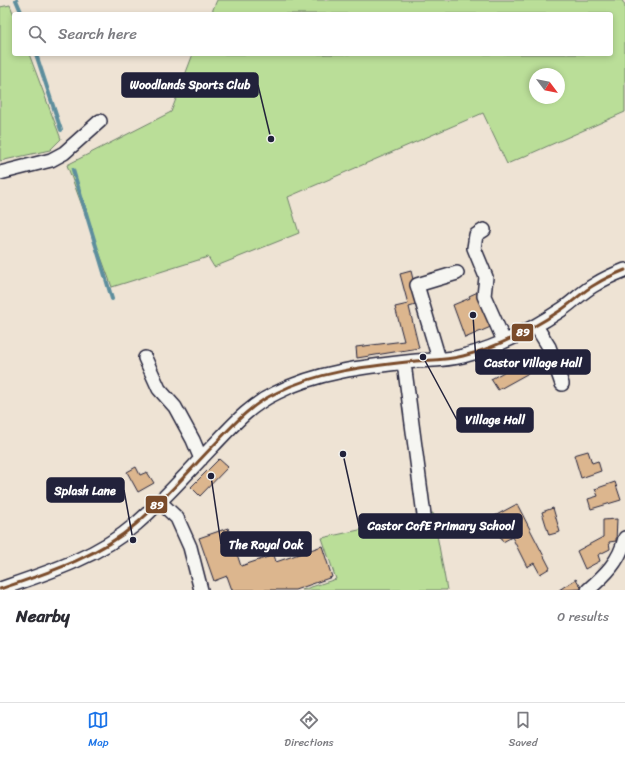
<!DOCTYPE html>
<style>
:root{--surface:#fff;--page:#f7f7f7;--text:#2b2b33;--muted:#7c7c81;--line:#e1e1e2;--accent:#1a73e8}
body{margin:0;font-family:Sriracha,sans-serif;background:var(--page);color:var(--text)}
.compass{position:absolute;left:529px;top:68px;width:36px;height:36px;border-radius:50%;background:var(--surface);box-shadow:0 2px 6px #0003;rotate:122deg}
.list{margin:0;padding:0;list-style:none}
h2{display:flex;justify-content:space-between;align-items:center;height:52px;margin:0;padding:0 16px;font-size:17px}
h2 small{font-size:13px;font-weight:400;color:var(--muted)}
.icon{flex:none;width:22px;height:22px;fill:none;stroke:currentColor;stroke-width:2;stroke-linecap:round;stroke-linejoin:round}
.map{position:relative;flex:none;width:625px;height:590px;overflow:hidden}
.search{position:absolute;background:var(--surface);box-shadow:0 2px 6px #0003;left:12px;right:12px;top:12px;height:44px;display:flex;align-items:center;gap:10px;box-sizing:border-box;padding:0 14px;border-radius:4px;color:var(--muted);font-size:15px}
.sheet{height:112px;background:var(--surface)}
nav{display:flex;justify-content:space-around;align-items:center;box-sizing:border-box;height:56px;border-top:1px solid var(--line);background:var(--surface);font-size:11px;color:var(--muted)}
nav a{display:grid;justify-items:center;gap:2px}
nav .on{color:var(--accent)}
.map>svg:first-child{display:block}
.green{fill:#bade98;stroke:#6e806a;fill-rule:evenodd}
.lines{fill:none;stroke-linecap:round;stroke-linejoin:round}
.stream{stroke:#5d8e9d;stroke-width:4}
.building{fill:#dcb68e;stroke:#22223b}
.minor-casing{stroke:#22223b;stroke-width:16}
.minor{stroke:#f6f6f2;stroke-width:13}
.bus-1-casing{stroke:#f6f6f2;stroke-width:6}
.bus-1{stroke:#7a4b2a;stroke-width:3}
.leader{fill:none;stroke:#22223b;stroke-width:1.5}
.callout-dot{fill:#22223b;stroke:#f6f6f2;stroke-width:1.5}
.callout{fill:#22223b;stroke:#22223b;stroke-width:1.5}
.callout-label{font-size:12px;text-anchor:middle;font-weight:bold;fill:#fff}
.line-badge{stroke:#f6f6f2;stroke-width:1.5}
.badge-label{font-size:11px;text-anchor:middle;font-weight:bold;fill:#fff}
</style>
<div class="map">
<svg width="625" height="590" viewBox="0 0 625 590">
<rect width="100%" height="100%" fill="#eee3d4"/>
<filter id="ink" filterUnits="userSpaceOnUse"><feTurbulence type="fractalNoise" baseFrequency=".025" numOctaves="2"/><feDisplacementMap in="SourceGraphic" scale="8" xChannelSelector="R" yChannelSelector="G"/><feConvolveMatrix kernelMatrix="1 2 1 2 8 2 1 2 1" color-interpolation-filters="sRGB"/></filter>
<g filter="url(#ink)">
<path class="green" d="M217 0H622L625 6V112L507 164 483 113 288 197 299 233 214 267 208 257 112 287 67 165 171 112 193 54H611V14H211ZM535 74H559V98H535Z
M10 5 14 15V54H29L61 139 50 150 0 161V7Z
M433 513 447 590H302L336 579 322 538 415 518Z"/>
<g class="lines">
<path class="stream" d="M16 0 22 14
M36 54 61 130
M73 170 112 299"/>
</g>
<path class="building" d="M411 271 419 304 409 307 419 348 357 358 356 347 404 341 395 307 408 304 400 274Z
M480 291 493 326 465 338 453 305 470 298 469 296Z
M539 353 545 364 498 390 491 379Z
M588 451 592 463 598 461 601 471 581 478 574 455Z
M219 459 228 467 200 496 191 487Z
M136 467 140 475 147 472 154 483 138 492 127 472Z
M615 482 621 500 591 509 588 499 598 496 595 489Z
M517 504 550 568 540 574 534 563 527 567 512 537 503 542 491 518Z
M553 508 560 532 549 535 542 512Z
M617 519 616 541 609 542 610 549 598 555 600 561 585 569 577 551 603 537V520Z
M228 528 241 566 274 555 276 562 322 546 332 577 295 590H232L227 576 214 581 199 538Z
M576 579 582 589 559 590Z"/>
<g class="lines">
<defs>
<path id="minor" d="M0 173 51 160 64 153 100 121
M484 230 476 235 474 248 486 277 484 296 504 341
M536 326 549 347 562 384
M145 358 159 389 175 407 193 440 201 459
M439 359 417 285 457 273
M404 363 424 515
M160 502 177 518 190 547 201 590
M0 589C47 573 98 557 136 524 164 500 188 472 213 446 232 426 250 405 276 393 318 371 370 366 416 361 432 360 448 360 463 356 498 347 531 330 561 310 573 302 583 291 596 284 605 278 615 274 625 270
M588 590C605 575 620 561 625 538"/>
</defs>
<use href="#minor" class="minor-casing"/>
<use href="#minor" class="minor"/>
<defs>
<path id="bus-1" d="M0 589C47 573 98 557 136 524 164 500 188 472 213 446 232 426 250 405 276 393 318 371 370 366 416 361 432 360 448 360 463 356 498 347 531 330 561 310 573 302 583 291 596 284 605 278 615 274 625 270"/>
</defs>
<use href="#bus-1" class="bus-1-casing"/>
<use href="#bus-1" class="bus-1"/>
</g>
</g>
<path class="leader" d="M271 139L258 85M473 315L476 362M423 357L457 420M133 540L124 490M343 454L359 526M211 476L221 544"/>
<g class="callout-dot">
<circle cx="271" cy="139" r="4"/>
<circle cx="473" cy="315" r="4"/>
<circle cx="423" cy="357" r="4"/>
<circle cx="133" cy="540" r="4"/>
<circle cx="343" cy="454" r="4"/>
<circle cx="211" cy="476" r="4"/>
</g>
<g class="callout">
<rect x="122" y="73" width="136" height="24" rx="4"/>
<rect x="476" y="350" width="114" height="24" rx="4"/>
<rect x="457" y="408" width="76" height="24" rx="4"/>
<rect x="47" y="478" width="77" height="24" rx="4"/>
<rect x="359" y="514" width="163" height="24" rx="4"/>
<rect x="221" y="532" width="90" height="24" rx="4"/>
</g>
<g class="callout-label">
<text x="190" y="89">Woodlands Sports Club</text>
<text x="533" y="367">Castor Village Hall</text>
<text x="495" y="424">Village Hall</text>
<text x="85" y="495">Splash Lane</text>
<text x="441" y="530">Castor CofE Primary School</text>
<text x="266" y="549">The Royal Oak</text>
</g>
<g class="line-badge">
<rect x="511" y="323" width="23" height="19" rx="4" fill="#7a4b2a"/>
<rect x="145" y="495" width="23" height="19" rx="4" fill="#7a4b2a"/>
</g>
<g class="badge-label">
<text x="523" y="336">89</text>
<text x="157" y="509">89</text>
</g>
</svg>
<svg class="compass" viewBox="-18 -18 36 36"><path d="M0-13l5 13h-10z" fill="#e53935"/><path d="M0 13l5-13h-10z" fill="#7c7c81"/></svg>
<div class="search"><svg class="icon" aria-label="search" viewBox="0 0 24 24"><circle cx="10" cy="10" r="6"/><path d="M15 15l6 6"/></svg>Search here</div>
</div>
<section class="sheet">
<h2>Nearby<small>0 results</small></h2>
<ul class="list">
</ul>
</section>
<nav>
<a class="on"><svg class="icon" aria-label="map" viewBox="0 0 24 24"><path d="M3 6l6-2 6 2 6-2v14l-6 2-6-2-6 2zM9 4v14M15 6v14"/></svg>Map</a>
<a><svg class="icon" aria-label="directions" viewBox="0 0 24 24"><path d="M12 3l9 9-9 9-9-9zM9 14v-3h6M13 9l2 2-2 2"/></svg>Directions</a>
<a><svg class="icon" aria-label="saved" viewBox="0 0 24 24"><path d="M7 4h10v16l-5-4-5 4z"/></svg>Saved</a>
</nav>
